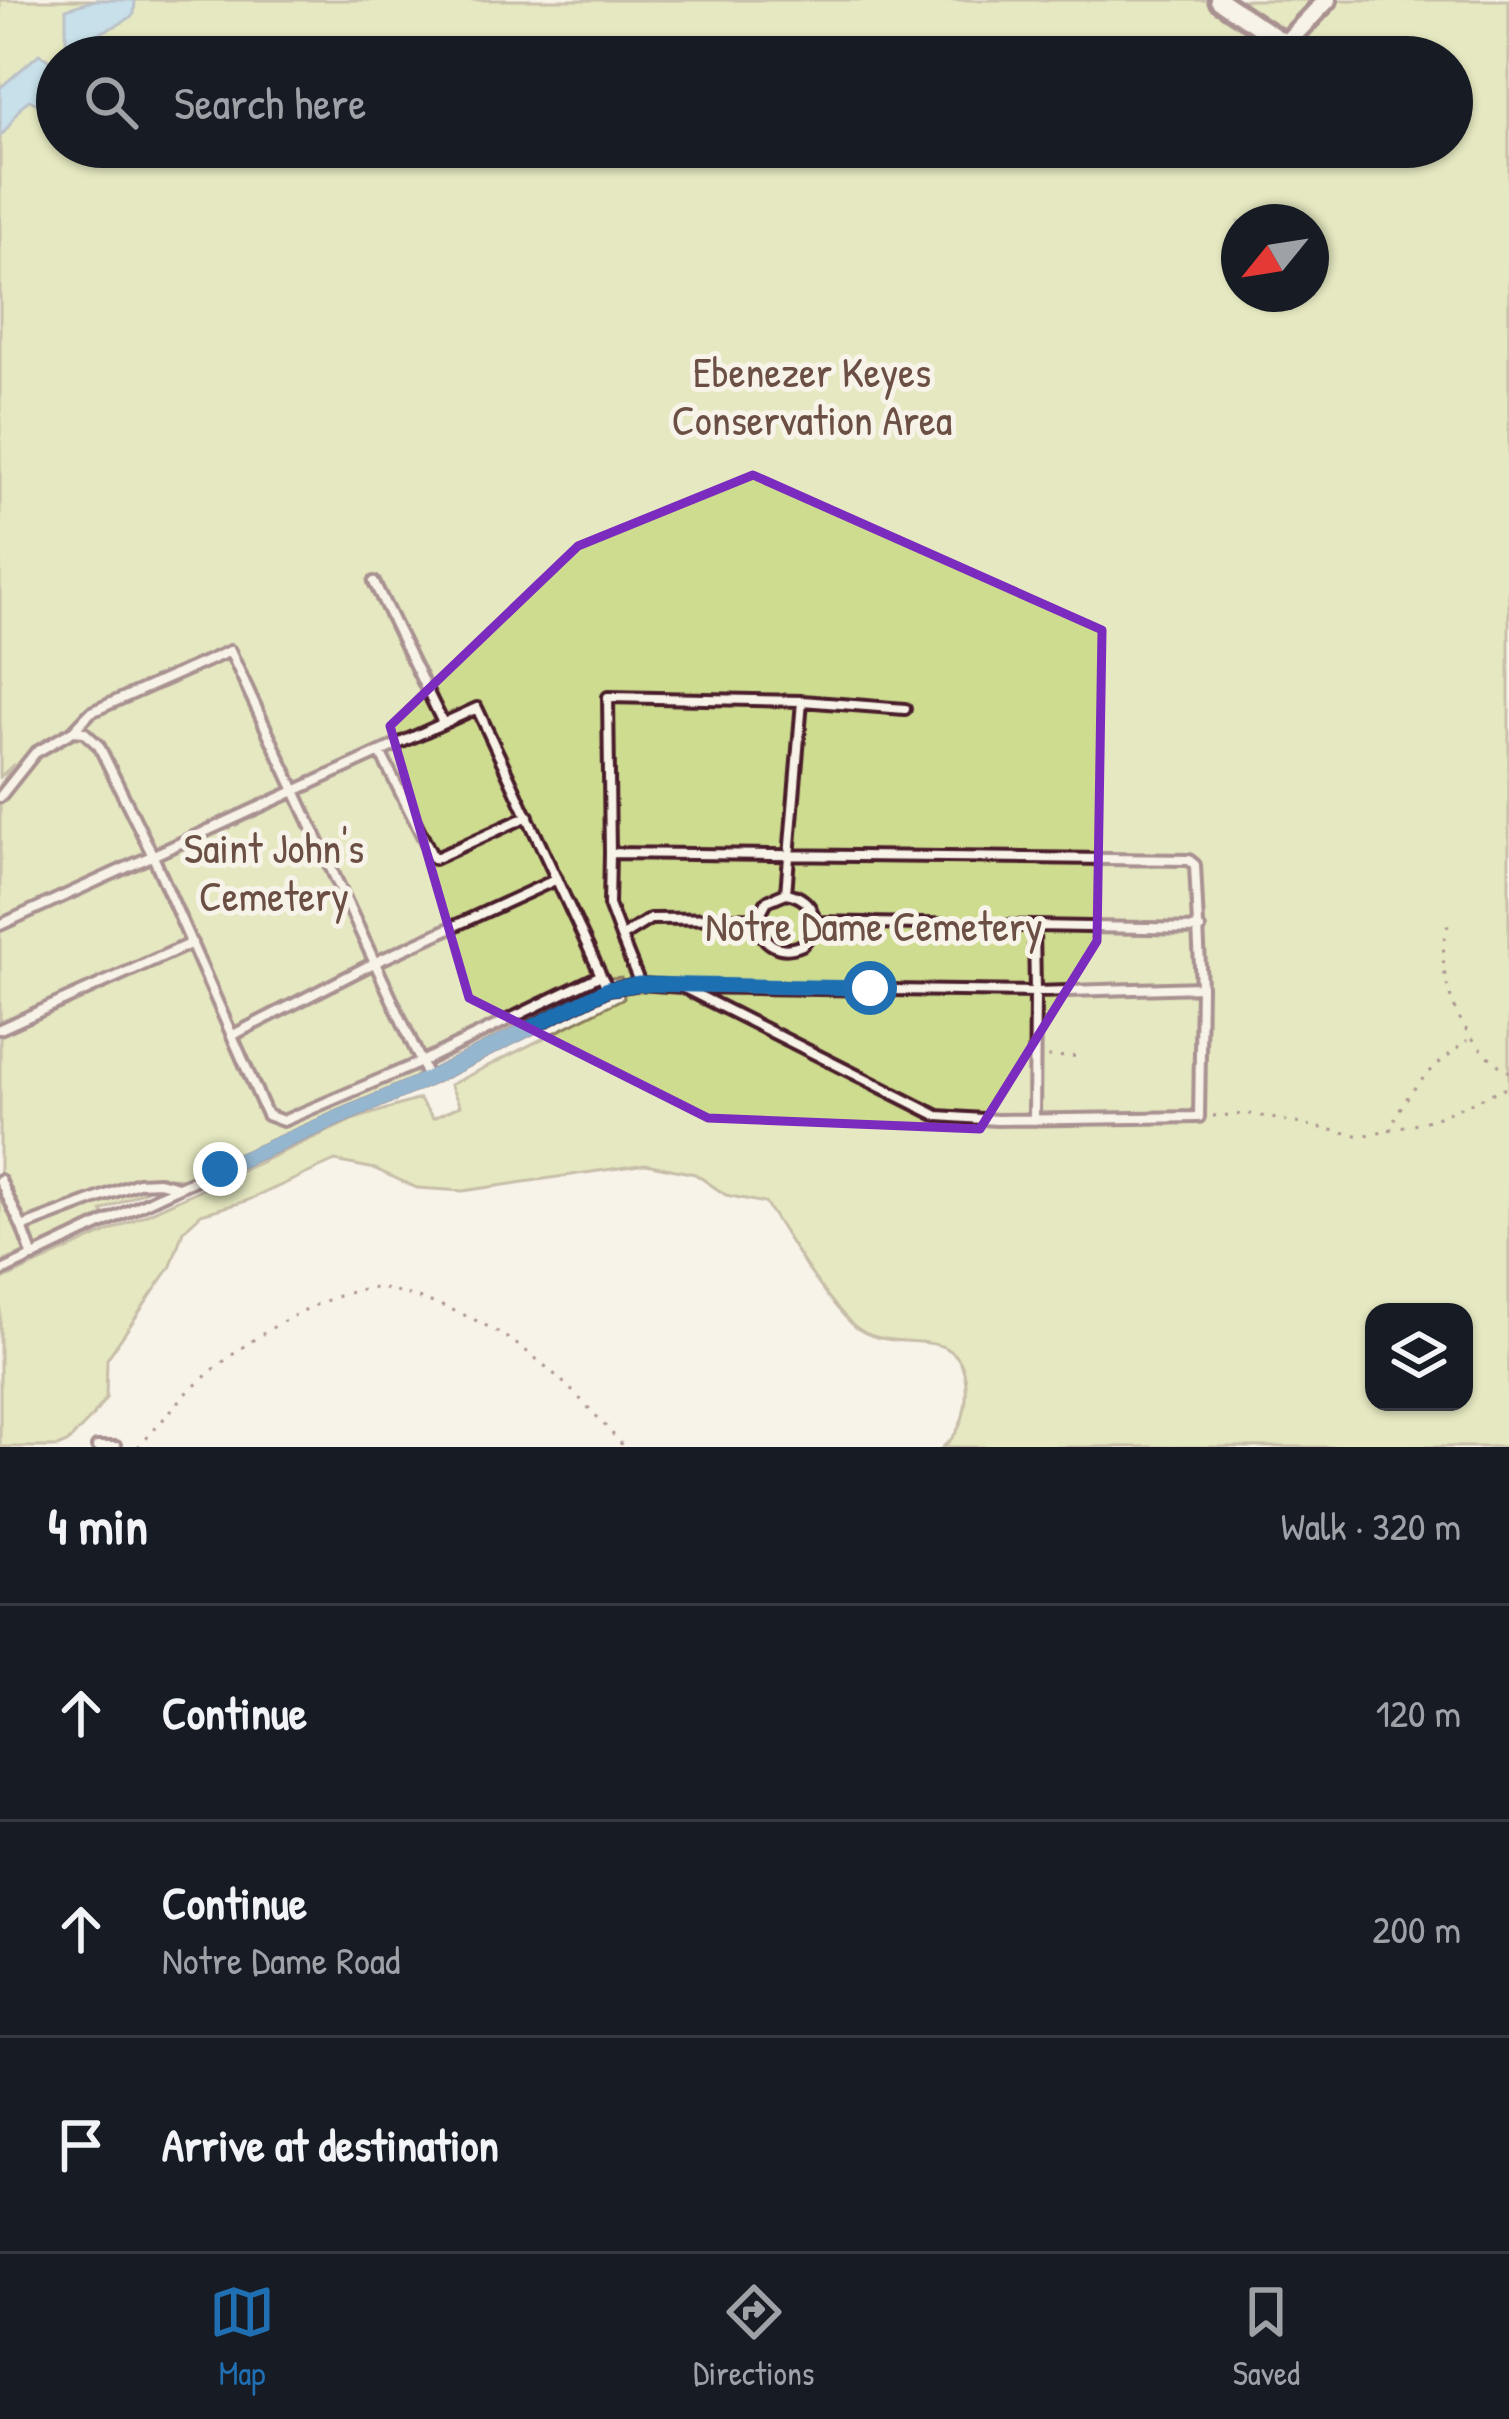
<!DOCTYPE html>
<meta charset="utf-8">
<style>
:root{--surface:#171b24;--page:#242831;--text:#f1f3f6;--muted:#9ea1a6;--line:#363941;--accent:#1f6fb2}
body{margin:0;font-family:"Patrick Hand",sans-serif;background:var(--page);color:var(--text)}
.controls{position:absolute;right:36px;bottom:36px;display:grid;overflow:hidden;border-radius:24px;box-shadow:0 3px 9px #0004}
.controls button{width:108px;height:108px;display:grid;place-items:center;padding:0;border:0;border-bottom:3px solid var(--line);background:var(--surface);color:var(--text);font:60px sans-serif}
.compass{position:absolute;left:1221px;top:204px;width:108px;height:108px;border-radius:50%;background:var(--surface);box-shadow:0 3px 9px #0004;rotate:240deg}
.stop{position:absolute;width:36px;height:36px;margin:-27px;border:9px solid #1f6fb2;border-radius:50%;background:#fff}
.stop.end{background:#1f6fb2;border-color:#fff;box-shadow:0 3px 12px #0008}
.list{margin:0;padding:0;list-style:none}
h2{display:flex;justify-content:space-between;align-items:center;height:156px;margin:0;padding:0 48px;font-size:51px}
h2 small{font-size:39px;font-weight:400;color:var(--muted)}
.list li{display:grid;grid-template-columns:78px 1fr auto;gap:36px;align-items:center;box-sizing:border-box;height:216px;padding:0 48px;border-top:3px solid var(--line)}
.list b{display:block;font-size:45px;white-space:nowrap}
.list p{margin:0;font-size:39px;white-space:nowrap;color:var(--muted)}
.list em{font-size:39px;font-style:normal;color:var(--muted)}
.icon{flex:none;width:66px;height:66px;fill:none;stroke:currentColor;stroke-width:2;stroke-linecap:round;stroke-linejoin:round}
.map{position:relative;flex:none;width:1509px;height:1447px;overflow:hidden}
.search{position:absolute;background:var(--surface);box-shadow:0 3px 9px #0004;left:36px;right:36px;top:36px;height:132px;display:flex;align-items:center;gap:30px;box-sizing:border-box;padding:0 42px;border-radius:66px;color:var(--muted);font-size:45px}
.sheet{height:804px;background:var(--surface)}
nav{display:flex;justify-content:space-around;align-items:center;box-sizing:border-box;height:168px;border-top:3px solid var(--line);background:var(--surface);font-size:33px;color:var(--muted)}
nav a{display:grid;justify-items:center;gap:6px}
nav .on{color:var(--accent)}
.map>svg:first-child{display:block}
.green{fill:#cedc90;stroke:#8c7e5e;stroke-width:3;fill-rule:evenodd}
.water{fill:#8cc9ec;stroke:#72859f;stroke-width:3}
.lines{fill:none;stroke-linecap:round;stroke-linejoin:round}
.lane-casing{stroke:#4a1f2b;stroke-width:16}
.street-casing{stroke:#4a1f2b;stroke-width:26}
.path{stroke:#4a1f2b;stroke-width:3;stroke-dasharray:3 9;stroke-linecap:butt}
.lane{stroke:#f7f3e8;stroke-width:8}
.street{stroke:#f7f3e8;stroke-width:16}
.route{stroke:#1f6fb2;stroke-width:15}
.marked{fill:none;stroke:#7b2cbf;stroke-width:9;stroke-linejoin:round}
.labels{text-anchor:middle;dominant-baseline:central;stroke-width:10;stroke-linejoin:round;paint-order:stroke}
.park-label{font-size:42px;fill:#6b4e44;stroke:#f7f3e8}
</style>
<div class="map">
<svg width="1509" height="1447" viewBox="0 0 1509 1447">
<rect width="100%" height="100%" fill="#f7f3e8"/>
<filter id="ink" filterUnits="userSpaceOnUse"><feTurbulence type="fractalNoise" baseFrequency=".00833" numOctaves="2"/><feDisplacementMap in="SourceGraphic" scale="24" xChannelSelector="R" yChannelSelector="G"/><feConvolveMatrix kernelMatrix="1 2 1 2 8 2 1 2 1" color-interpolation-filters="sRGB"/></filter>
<g filter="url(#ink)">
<path class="green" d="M0 0H1509V1447H943C959 1434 964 1419 966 1399 971 1311 892 1362 852 1324 818 1291 792 1243 765 1203L726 1195 695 1174 646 1164 463 1191 417 1188 375 1169 335 1161 246 1201 201 1214 183 1231 171 1266 107 1359 106 1398 92 1417 67 1443 57 1447H0V1281L355 1119 419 1099 433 1118 460 1106 450 1085 624 998 621 977 610 978 605 973 593 988 419 1071 414 1079 188 1179 173 1178 102 1211 105 1217 0 1263V785L14 764 0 777ZM57 57H1452V147H57ZM1239 222H1311V294H1239ZM1374 1312H1464V1402H1374Z"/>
<path class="water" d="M95 0H135L134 14C117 32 85 29 82 57H58L66 45V9Z
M39 54 50 61 57 58V113L29 100C14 110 13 126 0 136V88Z"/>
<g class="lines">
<defs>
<path id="lane" d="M374 582 443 723
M905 709 802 701 608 697 610 853 1189 860 1195 865 1201 987 1035 992 1034 926 1200 929
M380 752 434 859 528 816
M0 797 35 753 73 731 91 712 230 651 421 1062 283 1121 267 1115 152 854 99 746 84 732 73 731
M610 853 609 905 621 937 650 919 758 918C759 943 779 955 802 945 823 925 815 898 786 893L802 701
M758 918 767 901 786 893
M815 922 1034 926
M0 925 477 708 601 975 421 1062 428 1079
M621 937 640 984 682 987
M601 975 608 989 640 984
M0 1029 192 943
M233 1035 376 962 557 879
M1034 1120 1035 992 682 987 938 1116 997 1120 1199 1117 1201 987
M0 1180 22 1227 138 1183 159 1182 178 1187
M22 1227 33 1257
M0 1272 179 1187 428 1079 608 989
M97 1447H116"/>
<path id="street" d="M1219 0 1285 44 1327 0"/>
</defs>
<use href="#lane" class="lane-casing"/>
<use href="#street" class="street-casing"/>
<path class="path" d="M1448 925C1431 979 1463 1044 1509 1072
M1048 1057 1082 1056
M1213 1116 1251 1114 1362 1136 1434 1119 1509 1086
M1390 1131C1403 1092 1436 1064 1468 1040
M138 1447C155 1430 170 1410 187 1393 232 1350 298 1305 359 1290 380 1285 400 1292 421 1299 513 1327 562 1376 624 1447"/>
<use href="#lane" class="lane"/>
<use href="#street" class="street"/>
</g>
</g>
<g class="lines" filter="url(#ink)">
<path class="route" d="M220 1169 428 1079 608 989 640 984 870 988"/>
</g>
<path d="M0 0H1509V1447H0ZM753 475 1102 630 1097 941 980 1129 708 1118 469 998 390 726 578 546Z" fill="#f7f3e8" fill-opacity=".55" fill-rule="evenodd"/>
<path class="marked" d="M753 475 1102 630 1097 941 980 1129 708 1118 469 998 390 726 578 546Z"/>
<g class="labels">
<g class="park-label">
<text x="812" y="371">Ebenezer Keyes<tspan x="812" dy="48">Conservation Area</tspan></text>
<text x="274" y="847">Saint John's<tspan x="274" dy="48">Cemetery</tspan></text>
<text x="874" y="925">Notre Dame Cemetery</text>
</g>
</g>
</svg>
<div class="controls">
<button><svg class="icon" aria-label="layers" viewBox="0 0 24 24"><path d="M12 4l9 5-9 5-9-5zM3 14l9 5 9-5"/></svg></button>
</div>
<svg class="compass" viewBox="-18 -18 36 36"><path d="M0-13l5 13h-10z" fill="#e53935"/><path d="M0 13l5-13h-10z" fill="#9ea1a6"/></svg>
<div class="stop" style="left:870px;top:988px"></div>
<div class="stop end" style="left:220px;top:1169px"></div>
<div class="search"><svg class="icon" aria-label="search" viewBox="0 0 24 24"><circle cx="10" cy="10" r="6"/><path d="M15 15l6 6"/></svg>Search here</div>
</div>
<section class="sheet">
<h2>4 min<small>Walk · 320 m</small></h2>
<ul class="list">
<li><svg class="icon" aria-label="ahead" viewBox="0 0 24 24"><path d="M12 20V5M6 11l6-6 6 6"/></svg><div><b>Continue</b></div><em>120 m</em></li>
<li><svg class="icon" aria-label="ahead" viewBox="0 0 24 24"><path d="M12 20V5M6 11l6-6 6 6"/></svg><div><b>Continue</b><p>Notre Dame Road</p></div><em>200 m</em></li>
<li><svg class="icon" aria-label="arrive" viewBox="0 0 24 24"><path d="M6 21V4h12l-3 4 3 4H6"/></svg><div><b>Arrive at destination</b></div></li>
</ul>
</section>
<nav>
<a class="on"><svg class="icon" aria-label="map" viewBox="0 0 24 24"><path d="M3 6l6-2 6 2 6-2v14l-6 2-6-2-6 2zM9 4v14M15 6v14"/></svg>Map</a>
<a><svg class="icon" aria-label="directions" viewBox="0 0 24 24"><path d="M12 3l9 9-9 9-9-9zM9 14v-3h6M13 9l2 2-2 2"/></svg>Directions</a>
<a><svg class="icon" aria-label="saved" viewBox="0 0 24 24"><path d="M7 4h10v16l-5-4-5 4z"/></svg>Saved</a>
</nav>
